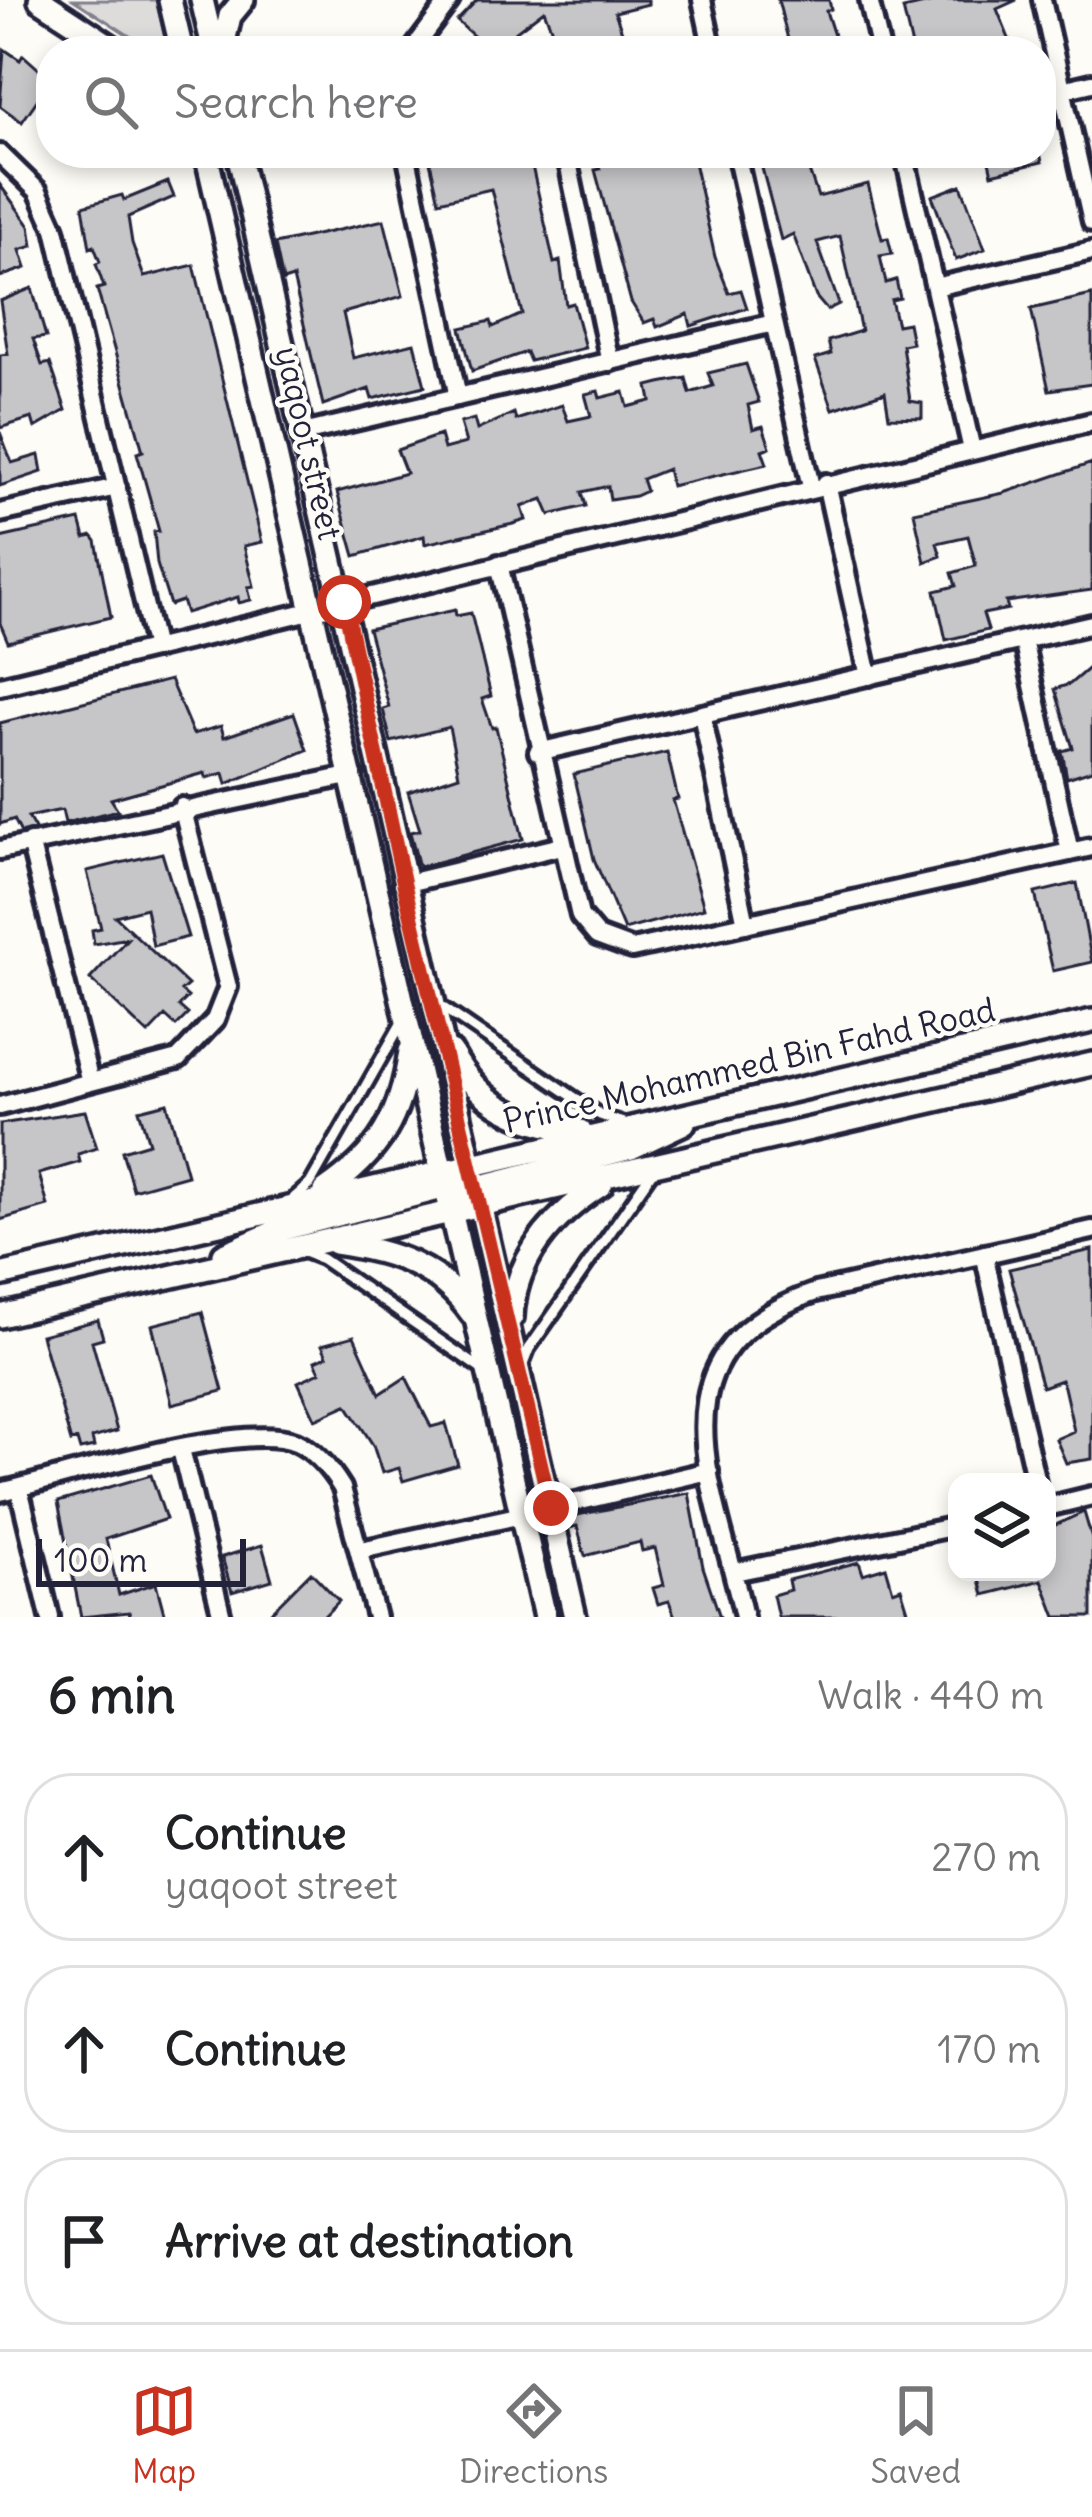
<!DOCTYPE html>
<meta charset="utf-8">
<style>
:root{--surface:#fff;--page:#f6f6f6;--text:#202124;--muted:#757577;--line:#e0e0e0;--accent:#c8321e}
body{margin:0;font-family:Delius,sans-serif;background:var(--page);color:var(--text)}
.controls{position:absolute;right:36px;bottom:36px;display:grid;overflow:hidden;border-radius:24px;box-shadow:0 6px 18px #0003}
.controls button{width:108px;height:108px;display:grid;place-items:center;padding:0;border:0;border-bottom:3px solid var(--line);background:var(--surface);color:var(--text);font:60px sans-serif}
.scale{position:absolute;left:36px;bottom:30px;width:210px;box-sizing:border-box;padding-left:12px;border:6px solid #22223b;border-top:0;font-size:33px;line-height:42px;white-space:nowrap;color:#22223b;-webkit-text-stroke:9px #fdfcf7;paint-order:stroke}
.stop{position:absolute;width:36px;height:36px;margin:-27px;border:9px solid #c8321e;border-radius:50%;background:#fff}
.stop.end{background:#c8321e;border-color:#fff;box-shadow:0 3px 12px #0008}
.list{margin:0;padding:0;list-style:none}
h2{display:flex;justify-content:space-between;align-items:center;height:156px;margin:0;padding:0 48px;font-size:51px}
h2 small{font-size:39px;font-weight:400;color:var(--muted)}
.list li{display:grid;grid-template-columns:78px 1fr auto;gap:36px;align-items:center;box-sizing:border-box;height:168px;margin:0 24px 24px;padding:0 24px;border:3px solid var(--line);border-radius:48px}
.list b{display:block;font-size:45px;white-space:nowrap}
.list p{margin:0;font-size:39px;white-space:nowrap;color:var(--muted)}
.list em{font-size:39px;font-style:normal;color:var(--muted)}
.icon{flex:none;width:66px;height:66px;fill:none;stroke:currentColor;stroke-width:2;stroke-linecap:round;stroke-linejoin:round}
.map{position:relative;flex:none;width:1092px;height:1617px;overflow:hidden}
.search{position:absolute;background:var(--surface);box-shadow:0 6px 18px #0003;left:36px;right:36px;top:36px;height:132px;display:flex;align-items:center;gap:30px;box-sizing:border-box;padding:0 42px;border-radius:48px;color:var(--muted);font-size:45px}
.sheet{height:732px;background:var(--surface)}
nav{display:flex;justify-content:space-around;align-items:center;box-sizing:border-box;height:168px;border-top:3px solid var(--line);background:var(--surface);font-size:33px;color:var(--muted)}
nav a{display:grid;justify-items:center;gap:6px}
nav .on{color:var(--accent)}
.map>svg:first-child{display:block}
.green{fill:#dddcdb;stroke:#807f8b;stroke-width:3}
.building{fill:#c6c6c8;stroke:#22223b;stroke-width:3}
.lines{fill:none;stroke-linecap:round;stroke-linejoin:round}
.service-casing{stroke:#22223b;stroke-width:18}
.minor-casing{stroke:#22223b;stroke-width:26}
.tertiary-casing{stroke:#22223b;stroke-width:30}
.service{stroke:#fdfcf7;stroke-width:9}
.minor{stroke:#fdfcf7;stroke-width:16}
.tertiary{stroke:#fdfcf7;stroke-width:21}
.route{stroke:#c8321e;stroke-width:15}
.labels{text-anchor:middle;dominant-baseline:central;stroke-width:9;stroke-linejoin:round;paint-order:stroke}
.street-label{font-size:33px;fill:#22223b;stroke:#fdfcf7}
</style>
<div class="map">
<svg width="1092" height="1617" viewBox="0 0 1092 1617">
<rect width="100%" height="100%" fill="#fdfcf7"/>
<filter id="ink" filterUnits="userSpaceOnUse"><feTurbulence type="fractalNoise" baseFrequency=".00833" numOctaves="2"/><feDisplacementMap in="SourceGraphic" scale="24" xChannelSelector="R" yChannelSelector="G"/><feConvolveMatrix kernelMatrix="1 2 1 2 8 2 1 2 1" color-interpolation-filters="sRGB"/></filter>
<g filter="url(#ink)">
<path class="green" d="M74 0H156L168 51H153Z"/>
<path class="building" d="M477 0H648V4L615 12 629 51H560L544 10 490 51 457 21Z
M778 0H829L831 9 826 11 839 51H791Z
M942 0H1017L997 9 1014 51H913L903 9Z
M4 49 20 60 23 55 51 80 22 122 0 106Z
M428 153H529L554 263 560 261 566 305 573 303 585 348 530 361 526 352 472 371 461 328 491 321 493 327 522 314 491 189 439 201Z
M596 153H692L715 257 729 293 741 290 747 308 691 326 688 314 657 327 654 319 644 323 631 302 595 170 600 169Z
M758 153H803L818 197 868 184 882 239 888 238 892 254 880 256 886 283 896 280 900 298 891 300 897 325 908 323 912 343 902 345 910 401 922 403V418L889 417 885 392 833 409 815 359 831 354 828 341 861 331 840 236 817 242 839 304 827 310 816 297 793 234 781 240Z
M987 153H1040L1042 162 992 174Z
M168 182 174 197 128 217 132 243 144 277 194 265 262 542 244 546 254 586 248 587 251 600 239 603 238 597 186 613 182 601 170 605 157 564 154 532 159 531 137 453 143 451 97 289 104 287 96 264 100 262 94 246 90 248 83 206 122 195 124 200Z
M0 185 30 226 33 246 20 250 26 268 0 277Z
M961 185 985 249 956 260 932 196Z
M384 220 403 296 343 313 353 358 414 343 425 386 372 399 369 389 323 405 293 278 283 281 275 244Z
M32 288 46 337 33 339 42 365 50 363 66 410 35 428 32 418 0 428V355L8 354 0 301Z
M1092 295V384L1049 390 1031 309Z
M746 364 759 402 748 405 753 429 763 426 770 447 762 450 767 464 671 486 667 469 642 479 646 491 635 496 610 500 608 486 582 492 586 506 550 515 543 499 522 507 526 520 513 524 425 544 424 536 355 556 337 492 406 473 397 450 440 435 444 449 466 443 460 423 474 419 477 430 514 413 516 420 562 405 568 421 591 416 585 394 598 391 600 398 624 392 628 407 651 401 648 386 660 383 686 378 690 393 713 386 708 373Z
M0 432 12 463 39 455 42 472 0 486Z
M1092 463V590L1006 602 1008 609 983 614 988 630 946 640 935 591 956 586 952 573 976 566 968 536 937 543 941 556 925 562 914 512 1004 493Z
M80 520 85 538 92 536 96 541 111 617 8 642 0 623V538Z
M455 610 456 616 471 613 491 696 482 699 492 728 496 727 523 839 419 867 410 832 420 830 408 792 459 775 449 727 391 742 383 709 389 707 368 629Z
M1092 665V770L1067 778 1062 751 1073 748 1055 689 1070 684Z
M170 680 193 734 221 726 224 737 294 713 307 750 227 784 224 773 206 778 205 773 111 799 118 810 90 817 65 823 62 810 52 812 28 817 35 829 21 833 14 819 0 824V723Z
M667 752 678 799 673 800 704 908 624 930 594 859 574 774Z
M162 853 188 937 153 946 146 908 115 916 188 985 181 991 188 997 179 1006 188 1014 176 1026 165 1016 148 1034 90 979 128 938 94 944 92 930 101 928 87 871Z
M1077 883 1092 962 1053 971 1035 893Z
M167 1103 187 1175 133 1190 122 1151 149 1143 139 1110Z
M85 1111 97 1148 78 1154 80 1162 39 1174 48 1206 0 1220V1124Z
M1092 1250V1459L1066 1463 1056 1439 1074 1431 1064 1387 1061 1380 1042 1387 1009 1269Z
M202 1312 223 1391 172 1404 152 1325Z
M98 1320 103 1338 92 1341 117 1431 92 1438 94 1447 80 1450 77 1440 71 1442 41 1335Z
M354 1336 380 1394 406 1377 431 1427 446 1423 458 1465 403 1481 399 1468 382 1473 373 1445 347 1405 315 1419 298 1382 320 1372 315 1361 327 1356 322 1345Z
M151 1475 166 1519 106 1539 119 1595 156 1583 165 1617H131L129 1612 81 1617 58 1502Z
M689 1493 703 1567 720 1617H675L669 1601 658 1604 653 1588 664 1585 655 1548 642 1551 640 1542 585 1556 577 1526 570 1528 567 1517Z
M1084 1512 1092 1539V1617H1056L1042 1580 984 1595 978 1572H1047V1529Z
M262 1545 272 1580 232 1592 222 1557Z
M859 1562 863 1574 886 1567 893 1591 901 1588 910 1617H778L773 1595 790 1590 788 1580Z
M311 1572 339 1601 323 1617H266Z"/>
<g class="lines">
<defs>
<path id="service" d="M439 1005 600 1115 626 1124
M294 1198 310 1184 401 1024
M304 1252 322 1259 484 1371
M522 1367 529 1349 652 1172"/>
<path id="minor" d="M702 0 713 51
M869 0 881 51
M1042 0 1092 222
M412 51 450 0
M1062 90 1092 83
M406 153 458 397
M566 153 610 362
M736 153 811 487
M904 153 972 450
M0 154 38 191 55 229 155 649
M935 287 1092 251
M303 433 774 323
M826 483 869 676
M0 513 117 487
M499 564 580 916 597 936 632 949 1092 847
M1023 640 1070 852
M0 686 1092 422
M702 714 746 924
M538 752 1092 624
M30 842 90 1082
M0 850 353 775
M403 884 562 846
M0 1106 178 1059 215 1020 228 987 182 807
M984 1254 1036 1482
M181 1449 222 1617
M19 1488 50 1617
M0 1492C62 1478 242 1420 296 1442 316 1451 331 1470 342 1488L376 1617
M1047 1507 1092 1496
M551 1508 709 1471
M361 1550 522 1515
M734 1572 957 1526
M744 1617C715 1484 643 1352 816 1292L1092 1230"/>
<path id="tertiary" d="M40 0 118 51
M170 0 182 51
M202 0 214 51
M222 51 230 16 243 0
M206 153 545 1617
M238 153 575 1617
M451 1052C481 1107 520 1123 580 1131
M325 1191C380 1153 401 1117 410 1051
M462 1191 631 1148 684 1123
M335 1243C391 1251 438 1265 472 1314
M224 1254 279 1230 458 1184
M0 1275 1092 1021
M0 1316 1092 1064
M512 1317C515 1257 553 1216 601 1185"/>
</defs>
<use href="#service" class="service-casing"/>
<use href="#minor" class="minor-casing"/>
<use href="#tertiary" class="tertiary-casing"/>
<use href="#service" class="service"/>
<use href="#minor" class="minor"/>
<use href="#tertiary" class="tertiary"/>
</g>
</g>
<g class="lines" filter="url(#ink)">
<path class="route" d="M344 602 404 884 551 1508"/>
</g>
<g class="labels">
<g class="street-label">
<text transform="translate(309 443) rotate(77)">yaqoot street</text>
<text transform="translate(749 1065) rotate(-13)">Prince Mohammed Bin Fahd Road</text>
</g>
</g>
</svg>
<div class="controls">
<button><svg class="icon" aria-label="layers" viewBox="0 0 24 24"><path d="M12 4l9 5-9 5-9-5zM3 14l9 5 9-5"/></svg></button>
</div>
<div class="scale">100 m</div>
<div class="stop" style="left:344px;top:602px"></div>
<div class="stop end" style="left:551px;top:1508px"></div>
<div class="search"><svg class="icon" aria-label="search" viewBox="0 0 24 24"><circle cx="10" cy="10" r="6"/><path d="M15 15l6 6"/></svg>Search here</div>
</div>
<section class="sheet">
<h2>6 min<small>Walk · 440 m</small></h2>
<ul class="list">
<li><svg class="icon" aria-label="ahead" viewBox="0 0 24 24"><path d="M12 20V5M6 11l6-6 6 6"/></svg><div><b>Continue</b><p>yaqoot street</p></div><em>270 m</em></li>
<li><svg class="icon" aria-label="ahead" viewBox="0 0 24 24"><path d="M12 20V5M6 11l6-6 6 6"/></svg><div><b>Continue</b></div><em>170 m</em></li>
<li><svg class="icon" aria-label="arrive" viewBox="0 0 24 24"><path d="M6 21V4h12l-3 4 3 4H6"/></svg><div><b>Arrive at destination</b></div></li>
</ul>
</section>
<nav>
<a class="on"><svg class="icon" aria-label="map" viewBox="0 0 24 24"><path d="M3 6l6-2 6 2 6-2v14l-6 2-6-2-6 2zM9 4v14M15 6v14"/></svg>Map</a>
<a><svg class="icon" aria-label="directions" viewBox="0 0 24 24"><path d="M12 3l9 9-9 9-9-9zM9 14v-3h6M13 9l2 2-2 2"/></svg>Directions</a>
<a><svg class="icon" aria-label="saved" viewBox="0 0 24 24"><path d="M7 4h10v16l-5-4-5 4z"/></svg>Saved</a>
</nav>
